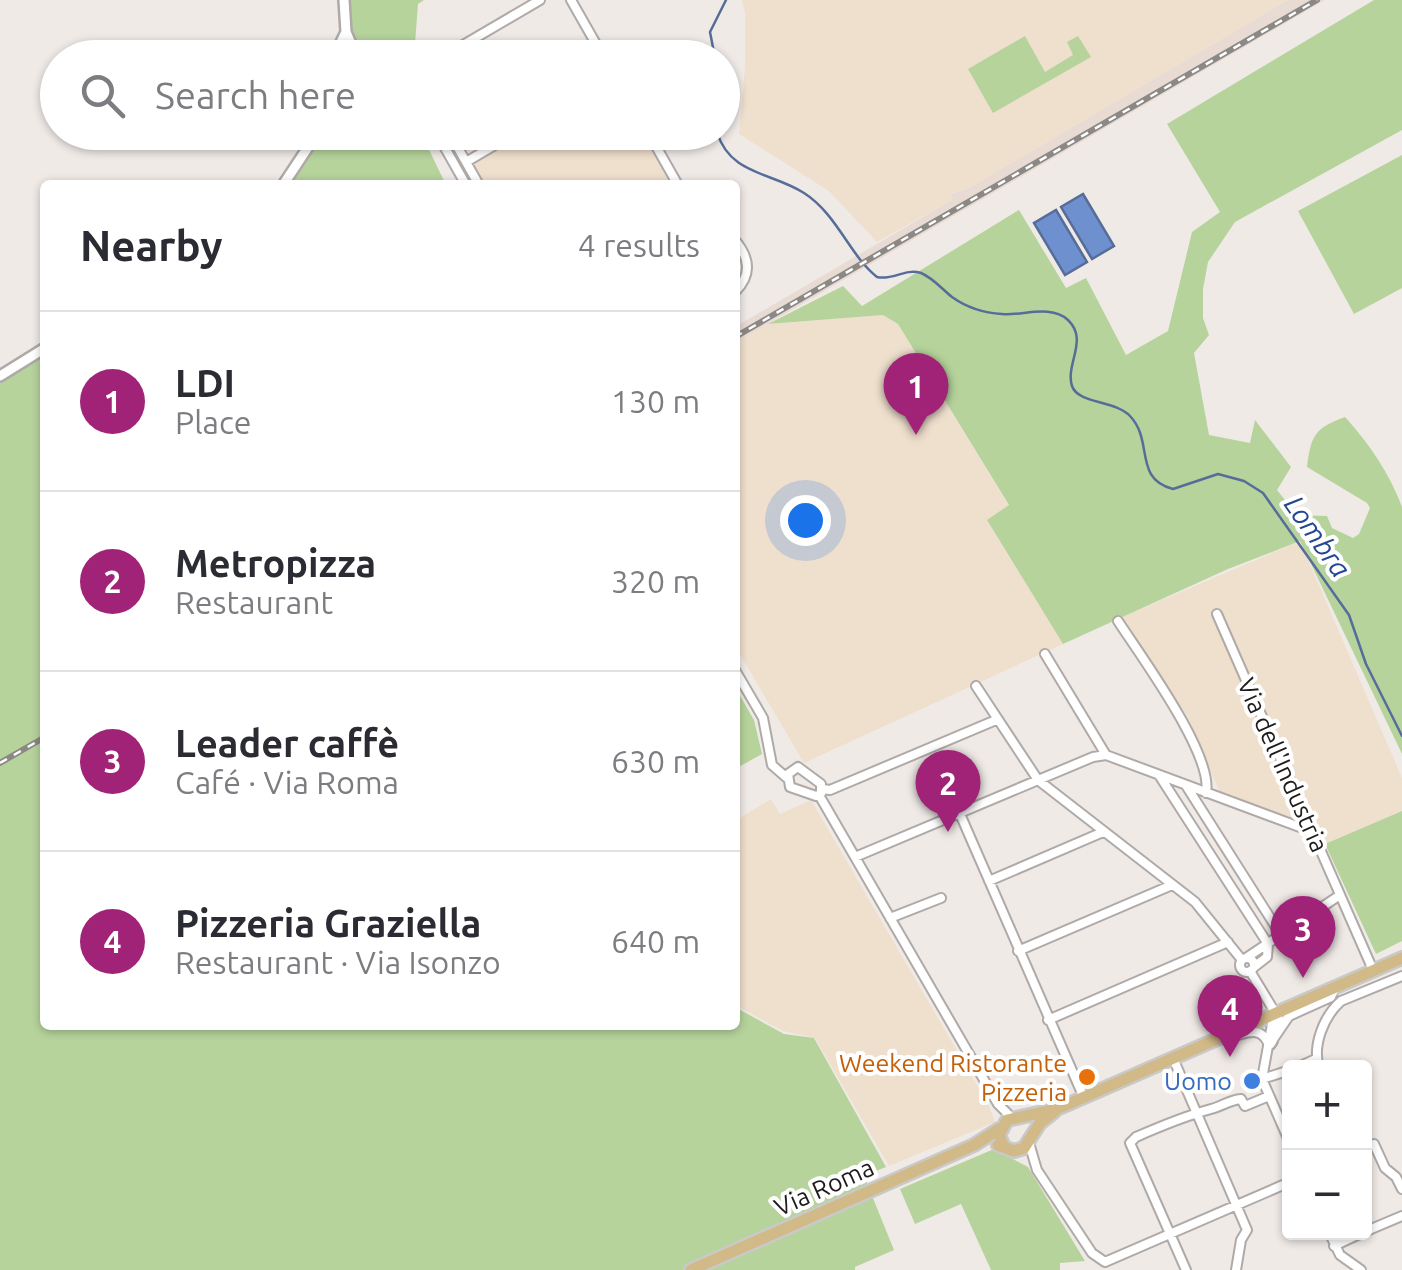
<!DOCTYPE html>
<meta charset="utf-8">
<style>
:root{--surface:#fff;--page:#f2f2f3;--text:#2b2b33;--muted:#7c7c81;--line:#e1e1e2;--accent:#a02377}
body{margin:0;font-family:Ubuntu,sans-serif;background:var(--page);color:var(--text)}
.controls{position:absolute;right:30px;bottom:30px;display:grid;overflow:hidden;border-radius:10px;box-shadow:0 2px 8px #0004}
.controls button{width:90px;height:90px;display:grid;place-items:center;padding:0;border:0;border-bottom:2px solid var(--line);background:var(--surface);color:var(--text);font:50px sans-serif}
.you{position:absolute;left:805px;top:520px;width:35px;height:35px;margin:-25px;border:8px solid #fff;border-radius:50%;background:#1a73e8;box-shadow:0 0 0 15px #1a73e833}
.badge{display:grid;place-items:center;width:65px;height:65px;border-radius:50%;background:var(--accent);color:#fff;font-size:32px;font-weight:700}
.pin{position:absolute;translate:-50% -82px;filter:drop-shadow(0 2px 5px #0008)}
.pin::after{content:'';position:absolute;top:52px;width:35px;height:30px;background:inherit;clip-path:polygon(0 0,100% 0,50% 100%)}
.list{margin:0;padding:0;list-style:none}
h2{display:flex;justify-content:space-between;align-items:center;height:130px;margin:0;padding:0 40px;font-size:42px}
h2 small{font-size:32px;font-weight:400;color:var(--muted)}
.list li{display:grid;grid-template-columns:65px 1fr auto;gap:30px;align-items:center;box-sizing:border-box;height:180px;padding:0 40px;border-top:2px solid var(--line)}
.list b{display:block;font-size:38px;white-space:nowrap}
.list p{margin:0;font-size:32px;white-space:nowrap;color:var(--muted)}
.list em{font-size:32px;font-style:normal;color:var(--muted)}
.icon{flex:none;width:55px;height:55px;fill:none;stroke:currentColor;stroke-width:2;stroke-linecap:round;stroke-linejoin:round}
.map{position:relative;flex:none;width:1402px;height:1270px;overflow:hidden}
.search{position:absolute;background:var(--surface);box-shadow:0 2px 8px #0004;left:40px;top:40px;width:700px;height:110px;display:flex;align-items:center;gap:25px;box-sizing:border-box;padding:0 35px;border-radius:55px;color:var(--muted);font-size:38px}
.panel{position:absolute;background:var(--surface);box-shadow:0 2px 8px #0004;left:40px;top:180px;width:700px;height:850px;border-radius:10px}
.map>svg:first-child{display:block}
.built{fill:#e7dbd3}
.industrial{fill:#efdfcd}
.green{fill:#b6d39c}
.water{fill:#6f90cf;stroke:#566d99;stroke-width:2.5}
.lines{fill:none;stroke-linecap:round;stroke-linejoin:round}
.stream{stroke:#566d99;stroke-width:2.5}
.minor-casing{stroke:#afaaa7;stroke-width:12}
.tertiary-casing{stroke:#afaaa7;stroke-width:14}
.primary-casing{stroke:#c9c9c8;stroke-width:16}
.minor{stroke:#fff;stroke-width:8}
.tertiary{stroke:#fff;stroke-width:9}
.primary{stroke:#d2b988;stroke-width:11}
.rail-casing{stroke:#8b8885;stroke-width:6}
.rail{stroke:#fff;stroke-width:2.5;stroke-dasharray:8;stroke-linecap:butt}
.food-dot{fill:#e8710a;stroke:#fff;stroke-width:4}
.shop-dot{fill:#3f7fe0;stroke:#fff;stroke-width:4}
.labels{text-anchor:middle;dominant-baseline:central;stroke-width:8;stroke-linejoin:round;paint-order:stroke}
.street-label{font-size:25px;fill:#1d1c1a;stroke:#fff}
.food-label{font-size:25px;fill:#c56008;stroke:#fff;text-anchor:end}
.shop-label{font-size:25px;fill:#366cbe;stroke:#fff;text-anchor:end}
.water-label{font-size:28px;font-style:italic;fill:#244793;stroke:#fff}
</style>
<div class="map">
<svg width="1402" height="1270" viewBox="0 0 1402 1270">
<rect width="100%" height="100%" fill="#f0eae7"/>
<path class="built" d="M1288 0H1325L735 343V327L952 200 950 194 969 188Z"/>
<path class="industrial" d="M742 0H1288L969 188 951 193 952 200 877 242 829 191 739 134 745 67V13Z
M518 133H644L676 185H474L462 164Z
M883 315 898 324 1009 506 987 520 1063 644 804 763 735 646V343L768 324Z
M1300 541 1402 778V811L1325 844 1308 813 1294 821 1220 793 1188 717 1122 617Z
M771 799 780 814 811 800 988 1104 995 1122 889 1166 815 1038 783 1031 735 1005V821Z"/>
<path class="green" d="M351 0H424L418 4 414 57H363L351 29Z
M1374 0H1402V130L1235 222 1208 262 1203 289V318L1209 335 1194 353 1209 435 1250 443 1255 420 1291 467 1277 490 1297 515 1327 516 1332 528 1353 538 1359 534 1370 508 1367 503 1307 467C1311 435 1315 428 1345 417 1369 443 1390 474 1402 507V754L1300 541 1228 569 1063 644 987 520 1009 505 898 324 883 315 768 324 843 286 862 306 1019 210 1066 288 1086 278 1126 355 1168 331 1192 232 1220 212 1167 124Z
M1025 36 1045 72 1073 55 1067 42 1078 36 1091 57 993 113 968 69Z
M322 132 421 133 446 185H290Z
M1402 155V288L1354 314 1298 211Z
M45 353V1025H735V1007L784 1034 814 1038 886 1167 864 1176 894 1250 855 1267V1270H0V381Z
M735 687 754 720 762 754 735 769Z
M1402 811V941L1376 954 1325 844Z
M994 1149 1028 1167 1085 1261 1060 1263V1270H991L961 1204 915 1224 900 1189Z"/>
<path class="water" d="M1083 194 1114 246 1092 259 1061 207Z
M1056 210 1087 262 1065 275 1034 223Z"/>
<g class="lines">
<path class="stream" d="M715 58 710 32 726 0
M717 132C730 175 771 172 804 193 837 214 850 256 877 277 892 281 905 268 921 273 933 278 942 289 952 297 966 307 984 313 1002 314 1022 316 1051 304 1068 320 1089 340 1065 364 1072 386 1078 404 1115 400 1130 416 1154 441 1133 479 1173 489L1218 474 1244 481 1263 493 1349 615 1366 664 1402 736"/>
<defs>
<path id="minor" d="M571 0 604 58
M370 58 387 53 403 58
M441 58 540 0
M436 132 466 185
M449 132 479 185
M648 132 678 185
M466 162 517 132
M735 240C750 258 752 275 735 292
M1217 614 1373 970
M1118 621C1140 655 1214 755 1206 793
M1045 654 1106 755
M735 670 763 718 772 765 787 778
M976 686 1038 780 1195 902 1242 960
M1106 755 1313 832
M798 767 821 784V794L816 796 790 787 788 774Z
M1159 775 1268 944
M1187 787 1281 935
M823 789 830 790 996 720
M819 795 998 1104 1012 1118
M960 814 1084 1098
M855 857 1093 757 1106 755
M989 881 1103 832
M890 918 941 898
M1018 951 1172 885
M1246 958 1340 895
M1240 965a7 7 0 1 1 14 0a7 7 0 1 1-14 0Z
M1254 967 1267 957 1268 944
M1250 971 1279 1019 1276 1032
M1274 1013 1262 1079 1290 1143
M1048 1020 1228 942
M1229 1037C1244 1035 1260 1024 1268 1043
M1272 1041 1289 1016 1331 997 1335 988
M1173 1058 1247 1230 1241 1240 1236 1270
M1296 1068 1316 1059
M1319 1068C1312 1045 1324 1016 1341 1001L1402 976
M1262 1079 1290 1070
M1029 1143 1037 1170 1092 1253 1105 1262 1290 1182
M1364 1148 1374 1144 1385 1168 1396 1177 1402 1189
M1329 1232 1340 1255 1361 1270
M1364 1232 1402 1216
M1334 1246 1364 1232
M1186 1270 1130 1143 1136 1137C1161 1126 1185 1116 1211 1109 1222 1106 1230 1100 1241 1099L1245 1106 1269 1096"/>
<path id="tertiary" d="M344 0 346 32 357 58
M334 57 345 34
M283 185 318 132
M0 376 45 348
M1270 1044 1272 1041"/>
<path id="primary" d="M998 1145 1014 1151 1024 1148 1040 1123 1054 1112
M1004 1147 999 1135 1007 1120 1057 1109 1402 958
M691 1270 974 1145 999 1129"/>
</defs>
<use href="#minor" class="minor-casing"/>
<use href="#tertiary" class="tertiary-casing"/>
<use href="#primary" class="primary-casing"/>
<use href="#minor" class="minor"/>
<use href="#tertiary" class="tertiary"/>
<use href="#primary" class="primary"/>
<defs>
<path id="rail" d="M735 337 1317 0
M0 763 45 737"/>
</defs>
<use href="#rail" class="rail-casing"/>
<use href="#rail" class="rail"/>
</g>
<circle class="food-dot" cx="1087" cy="1077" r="10"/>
<circle class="shop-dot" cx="1252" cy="1081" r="10"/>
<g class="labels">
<g class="street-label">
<text transform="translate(1283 765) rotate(66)">Via dell'Industria</text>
<text transform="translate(824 1187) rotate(-24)">Via Roma</text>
</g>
<g class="food-label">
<text x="1067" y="1063">Weekend Ristorante<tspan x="1067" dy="29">Pizzeria</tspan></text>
</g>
<g class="shop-label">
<text x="1232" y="1081">Uomo</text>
</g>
<g class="water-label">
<text transform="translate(1318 536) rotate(55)">Lombra</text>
</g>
</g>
</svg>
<div class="controls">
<button>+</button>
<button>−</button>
</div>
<div class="you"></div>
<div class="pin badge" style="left:916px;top:435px">1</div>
<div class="pin badge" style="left:948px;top:832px">2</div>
<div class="pin badge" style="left:1303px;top:978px">3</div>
<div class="pin badge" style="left:1230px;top:1057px">4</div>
<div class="search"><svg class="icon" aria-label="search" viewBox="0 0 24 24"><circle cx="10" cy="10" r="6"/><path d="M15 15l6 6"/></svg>Search here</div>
<section class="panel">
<h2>Nearby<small>4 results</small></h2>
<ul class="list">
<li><span class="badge">1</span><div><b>LDI</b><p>Place</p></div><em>130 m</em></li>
<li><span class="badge">2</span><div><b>Metropizza</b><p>Restaurant</p></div><em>320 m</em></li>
<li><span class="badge">3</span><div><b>Leader caffè</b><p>Café · Via Roma</p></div><em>630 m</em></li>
<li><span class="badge">4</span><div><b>Pizzeria Graziella</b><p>Restaurant · Via Isonzo</p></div><em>640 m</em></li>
</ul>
</section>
</div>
